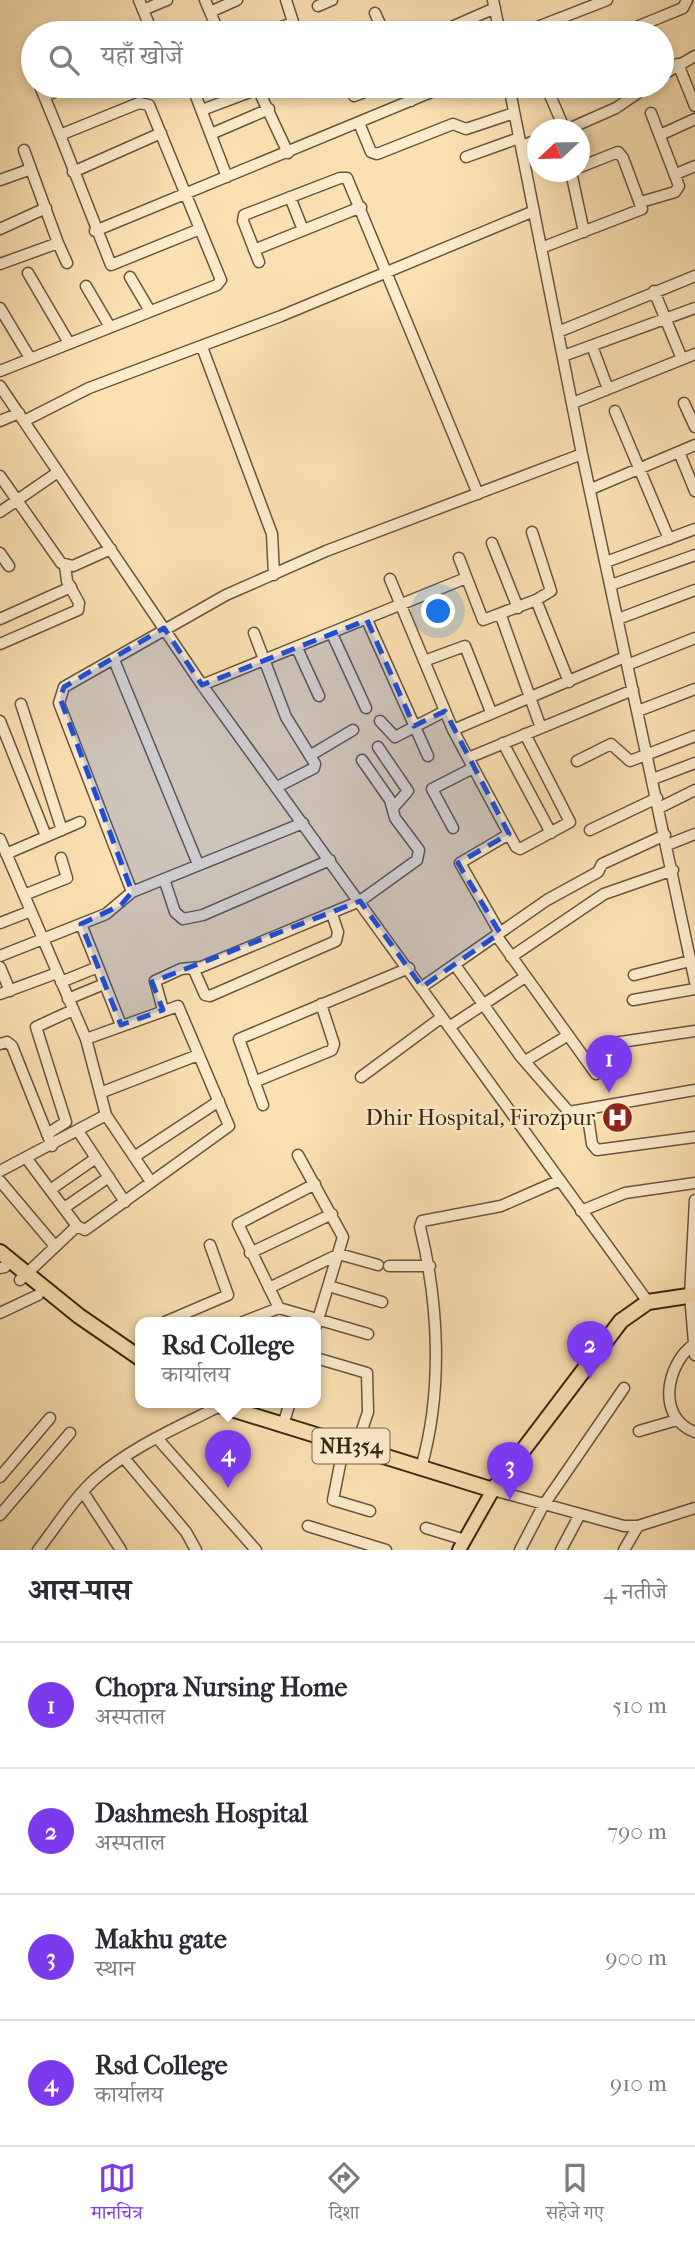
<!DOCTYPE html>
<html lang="hi">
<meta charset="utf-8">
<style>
:root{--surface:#fff;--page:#f2f2f3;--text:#2b2b33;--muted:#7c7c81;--line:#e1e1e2;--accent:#7c3aed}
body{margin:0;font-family:"IM FELL French Canon","Noto Serif Devanagari",serif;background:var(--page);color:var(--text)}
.compass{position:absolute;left:527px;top:119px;width:63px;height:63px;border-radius:50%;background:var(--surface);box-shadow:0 4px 10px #0003;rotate:248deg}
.you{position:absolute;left:439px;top:612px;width:24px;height:24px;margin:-18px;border:5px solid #fff;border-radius:50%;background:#1a73e8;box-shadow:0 0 0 10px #1a73e833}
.badge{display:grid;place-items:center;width:46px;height:46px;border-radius:50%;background:var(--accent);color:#fff;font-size:23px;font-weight:700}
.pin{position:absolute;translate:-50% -58px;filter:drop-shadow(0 2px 4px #0008)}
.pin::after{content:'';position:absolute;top:37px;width:24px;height:21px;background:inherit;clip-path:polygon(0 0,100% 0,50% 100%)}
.popup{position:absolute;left:135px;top:1317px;width:186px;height:91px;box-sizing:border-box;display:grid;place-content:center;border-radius:14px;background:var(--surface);filter:drop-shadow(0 2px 5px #0005);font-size:23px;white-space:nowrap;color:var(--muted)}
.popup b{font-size:26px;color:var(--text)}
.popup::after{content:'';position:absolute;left:50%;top:100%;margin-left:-14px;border:14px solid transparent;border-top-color:var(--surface)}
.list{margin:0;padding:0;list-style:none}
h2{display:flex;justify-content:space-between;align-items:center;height:91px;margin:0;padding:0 28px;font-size:30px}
h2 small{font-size:23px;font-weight:400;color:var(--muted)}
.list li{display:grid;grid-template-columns:46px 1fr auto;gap:21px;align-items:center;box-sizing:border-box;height:126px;padding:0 28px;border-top:2px solid var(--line)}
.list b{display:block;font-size:26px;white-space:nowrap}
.list p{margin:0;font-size:23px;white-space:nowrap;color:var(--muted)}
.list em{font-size:23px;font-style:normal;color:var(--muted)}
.icon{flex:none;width:38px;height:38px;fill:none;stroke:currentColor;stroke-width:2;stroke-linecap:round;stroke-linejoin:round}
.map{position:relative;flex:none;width:695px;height:1550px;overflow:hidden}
.search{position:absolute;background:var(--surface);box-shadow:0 4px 10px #0003;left:21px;right:21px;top:21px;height:77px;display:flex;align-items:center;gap:18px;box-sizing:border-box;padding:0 24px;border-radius:38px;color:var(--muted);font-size:26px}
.sheet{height:595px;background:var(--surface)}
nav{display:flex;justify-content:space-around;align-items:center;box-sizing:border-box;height:98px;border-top:2px solid var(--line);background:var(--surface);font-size:19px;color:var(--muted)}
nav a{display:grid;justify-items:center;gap:4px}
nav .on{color:var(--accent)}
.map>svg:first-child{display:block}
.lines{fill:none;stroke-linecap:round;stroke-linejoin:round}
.minor-casing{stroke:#6a553e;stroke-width:13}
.major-casing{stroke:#3a2617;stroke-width:16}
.highway-casing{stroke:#3a2617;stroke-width:18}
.minor{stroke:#fceccd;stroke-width:10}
.major{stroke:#fbe1b2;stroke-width:12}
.highway{stroke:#fbe1b2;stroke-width:14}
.marked{fill:#1d4ed8;fill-opacity:0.2;stroke:#1d4ed8;stroke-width:5;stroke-dasharray:14 9;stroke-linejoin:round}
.labels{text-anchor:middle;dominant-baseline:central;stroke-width:5;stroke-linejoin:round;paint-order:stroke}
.shield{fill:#fceccd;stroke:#74614e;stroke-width:2}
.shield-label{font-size:21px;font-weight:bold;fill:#3a2617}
.poi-label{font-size:23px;fill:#3a2617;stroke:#fceccd;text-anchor:end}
</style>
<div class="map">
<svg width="695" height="1550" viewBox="0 0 695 1550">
<rect width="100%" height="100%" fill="#fbe1b2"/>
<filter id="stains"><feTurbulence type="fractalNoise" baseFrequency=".00286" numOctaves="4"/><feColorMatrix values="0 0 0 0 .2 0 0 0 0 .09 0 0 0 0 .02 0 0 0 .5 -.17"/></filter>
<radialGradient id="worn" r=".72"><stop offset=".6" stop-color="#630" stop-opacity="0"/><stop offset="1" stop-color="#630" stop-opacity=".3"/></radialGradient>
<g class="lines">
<defs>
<path id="minor" d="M139 0 150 27
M205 0 219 33
M493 0 500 33
M318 6 332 0
M143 10 167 0
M210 12 237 0
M375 13 384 33
M269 33 293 22 286 0
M438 33 495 8
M522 33 607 0
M622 33 683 8 687 0
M678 64 695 106
M662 75 695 56
M40 86 60 135
M192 86 227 177
M405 86 411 101
M509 86 582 454 695 982
M546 86 565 130
M290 87 295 86
M44 96 71 86
M354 96 381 86
M202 110 258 89 288 153
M359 123 371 152 377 154 453 124 466 129 514 113
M566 130 616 108 648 86
M211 134 269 109
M660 135 695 119
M521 146 538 140
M24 150 58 243
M466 157 519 138
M73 172 161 133
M571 172 584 232
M676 174 695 166
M0 180 31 169
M290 197 303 230
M641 202 675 192 679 186 651 113
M0 229 46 208
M95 231 446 86
M541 248 642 209 623 158 618 152 580 167
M254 250 361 207
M259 262 243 221 244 215 340 178H347L478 494
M0 264 58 243 67 263
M28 273 69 343
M130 277 150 311
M86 286 110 327
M654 291 682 359
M0 308 30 358
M558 332 695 276
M592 346 608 389
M202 347 272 534 274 575
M563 356 695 308
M0 371 217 285 221 280 149 105 139 103 60 135 111 265 200 229
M0 386 202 685 648 1302
M573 403 695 354
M684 403 695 427
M615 411 669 539
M0 421 19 413
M24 421 89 388 281 316 534 211
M679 452 695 491
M0 476 61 563 73 566 111 549
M591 489 695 445
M0 512 58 472
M532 532 551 591 536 600 569 682
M492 543 518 608
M0 553 9 566
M459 558 483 620 536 600
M606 562 695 529
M390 579 453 730 516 847 520 849 570 822 525 734
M611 585 695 555
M501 616 541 728
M0 619 71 587
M618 619 695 590
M367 620 428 756
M254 633 286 717 315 764 314 768 277 787
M332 634 366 708
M0 644 78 610 79 603 67 581 65 566
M297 648 319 696
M114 660 198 864
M424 661 465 646 491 712
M627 665 695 638
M202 685 466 578
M21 704 62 830
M638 711 695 689
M0 721 46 836
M380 721 395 737 445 711
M453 730 625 657
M503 743 551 833
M378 747 408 791 393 808
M311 755 353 730
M468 758 633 690
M577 761 611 744 630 761 695 736
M653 779 695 763
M659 808 695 790
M453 828 432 789 473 768
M590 830 657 798
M0 839 86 1039 106 1115 151 1182
M667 845 695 834
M6 854 80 822
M164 879 175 912 183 919 203 915 330 860
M132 892 59 703 64 687 226 595 326 551 582 454
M24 895 67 878 61 858
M0 923 31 911
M81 924 121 1025
M500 933 460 863 509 834
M496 935 596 1074
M0 956 106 914 132 892 303 823
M511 957 604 894 673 870
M455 965 521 1057 569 1112 695 1090
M0 967 10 991
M193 968 205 995 210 996 336 941 338 932 332 914
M634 975 690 961
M61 982 98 967
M422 987 547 900 598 872 602 864 665 835
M0 994 57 973
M68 999 104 984
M633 1000 695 989
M163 1010 155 981 181 969 201 967 360 901 417 860 419 850 395 818 390 800 362 760
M449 1027 525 977
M614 1043 695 1031
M0 1044 7 1042 12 1046 52 1146
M525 1061 567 1036
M361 1077 442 1017
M254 1082 332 1050 334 1044 321 1004
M100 1093 198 1055
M263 1105 239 1039 409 968
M587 1110 592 1144 597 1150 695 1137
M78 1131 125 1202
M47 1134 66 1122 36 1027 73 1010
M298 1155 343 1237 316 1326
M134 1157 219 1101
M27 1159 77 1226 85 1230 229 1126 178 1006 86 1039
M0 1171 106 1115
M0 1181 54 1245
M50 1190 96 1158
M695 1200 690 1295 695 1355
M64 1208 109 1177
M581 1211 625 1193 695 1183
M250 1253 332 1214
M389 1266H430
M0 1268 5 1267
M20 1280 77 1226
M329 1286 382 1302
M269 1288 339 1254 378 1265
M279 1308 238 1224 315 1184
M0 1313 38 1295
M165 1322 228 1295 210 1245
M243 1322 279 1308 368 1334
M694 1344C666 1364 656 1418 695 1432
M316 1358 367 1373 368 1412 356 1448
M283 1425 290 1402
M639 1431 677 1420
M157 1438 256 1550
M344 1444 333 1500 370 1511
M124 1458 186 1532 196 1550
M421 1468C443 1391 439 1305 420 1227L422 1221 501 1206 558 1181
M0 1477 50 1418
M493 1490 624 1526H638L695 1508
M83 1492 121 1550
M0 1515 70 1433
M308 1526 386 1550
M426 1528 465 1540
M38 1550C56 1527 73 1499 95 1479 131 1447 178 1427 220 1406
M520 1550 543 1506 624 1388
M561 1550 579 1516
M624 1550 638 1526"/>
<path id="major" d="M459 1550 493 1490"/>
<path id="highway" d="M0 1252 79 1316 140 1358
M209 1402 493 1490 621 1321 648 1302 695 1295"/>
</defs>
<use href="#minor" class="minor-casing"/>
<use href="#major" class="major-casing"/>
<use href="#highway" class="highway-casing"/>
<use href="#minor" class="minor"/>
<use href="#major" class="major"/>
<use href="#highway" class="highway"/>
</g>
<path class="marked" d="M367 620 414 726 445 711 509 834 458 863 500 933 422 987 360 901 152 982 163 1010 121 1025 81 924 121 905 132 892 60 698 64 687 164 628 202 685Z"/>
<defs>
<symbol id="hospital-disc" viewBox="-11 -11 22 22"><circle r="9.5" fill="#8f2418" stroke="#fceccd"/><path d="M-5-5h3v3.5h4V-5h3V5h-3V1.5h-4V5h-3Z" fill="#fff"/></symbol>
</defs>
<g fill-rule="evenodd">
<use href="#hospital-disc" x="600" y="1100" width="35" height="35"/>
</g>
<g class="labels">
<rect class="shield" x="312.5" y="1428.5" width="77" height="35" rx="5"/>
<g class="shield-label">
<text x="351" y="1446">NH354</text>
</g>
<g class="poi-label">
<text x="595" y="1117">Dhir Hospital, Firozpur</text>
</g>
</g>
<rect width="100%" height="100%" filter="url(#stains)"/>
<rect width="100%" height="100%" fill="url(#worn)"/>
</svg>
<svg class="compass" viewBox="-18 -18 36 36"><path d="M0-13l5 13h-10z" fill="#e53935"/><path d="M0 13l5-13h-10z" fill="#7c7c81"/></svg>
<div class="you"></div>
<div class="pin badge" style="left:609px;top:1093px">1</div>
<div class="pin badge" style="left:590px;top:1379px">2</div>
<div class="pin badge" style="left:510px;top:1500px">3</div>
<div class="pin badge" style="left:228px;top:1488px">4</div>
<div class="popup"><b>Rsd College</b>कार्यालय</div>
<div class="search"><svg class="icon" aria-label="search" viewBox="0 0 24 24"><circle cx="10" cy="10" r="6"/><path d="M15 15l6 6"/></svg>यहाँ खोजें</div>
</div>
<section class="sheet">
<h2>आस-पास<small>4 नतीजे</small></h2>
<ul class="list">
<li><span class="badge">1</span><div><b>Chopra Nursing Home</b><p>अस्पताल</p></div><em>510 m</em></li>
<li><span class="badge">2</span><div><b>Dashmesh Hospital</b><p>अस्पताल</p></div><em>790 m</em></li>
<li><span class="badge">3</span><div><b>Makhu gate</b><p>स्थान</p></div><em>900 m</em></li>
<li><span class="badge">4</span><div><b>Rsd College</b><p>कार्यालय</p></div><em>910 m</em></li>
</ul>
</section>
<nav>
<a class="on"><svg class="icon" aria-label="map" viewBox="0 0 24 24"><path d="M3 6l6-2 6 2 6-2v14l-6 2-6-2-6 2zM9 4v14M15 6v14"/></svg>मानचित्र</a>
<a><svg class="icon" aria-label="directions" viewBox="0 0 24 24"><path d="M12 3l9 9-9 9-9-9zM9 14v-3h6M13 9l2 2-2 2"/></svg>दिशा</a>
<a><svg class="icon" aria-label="saved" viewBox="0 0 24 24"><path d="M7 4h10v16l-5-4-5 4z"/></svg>सहेजे गए</a>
</nav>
